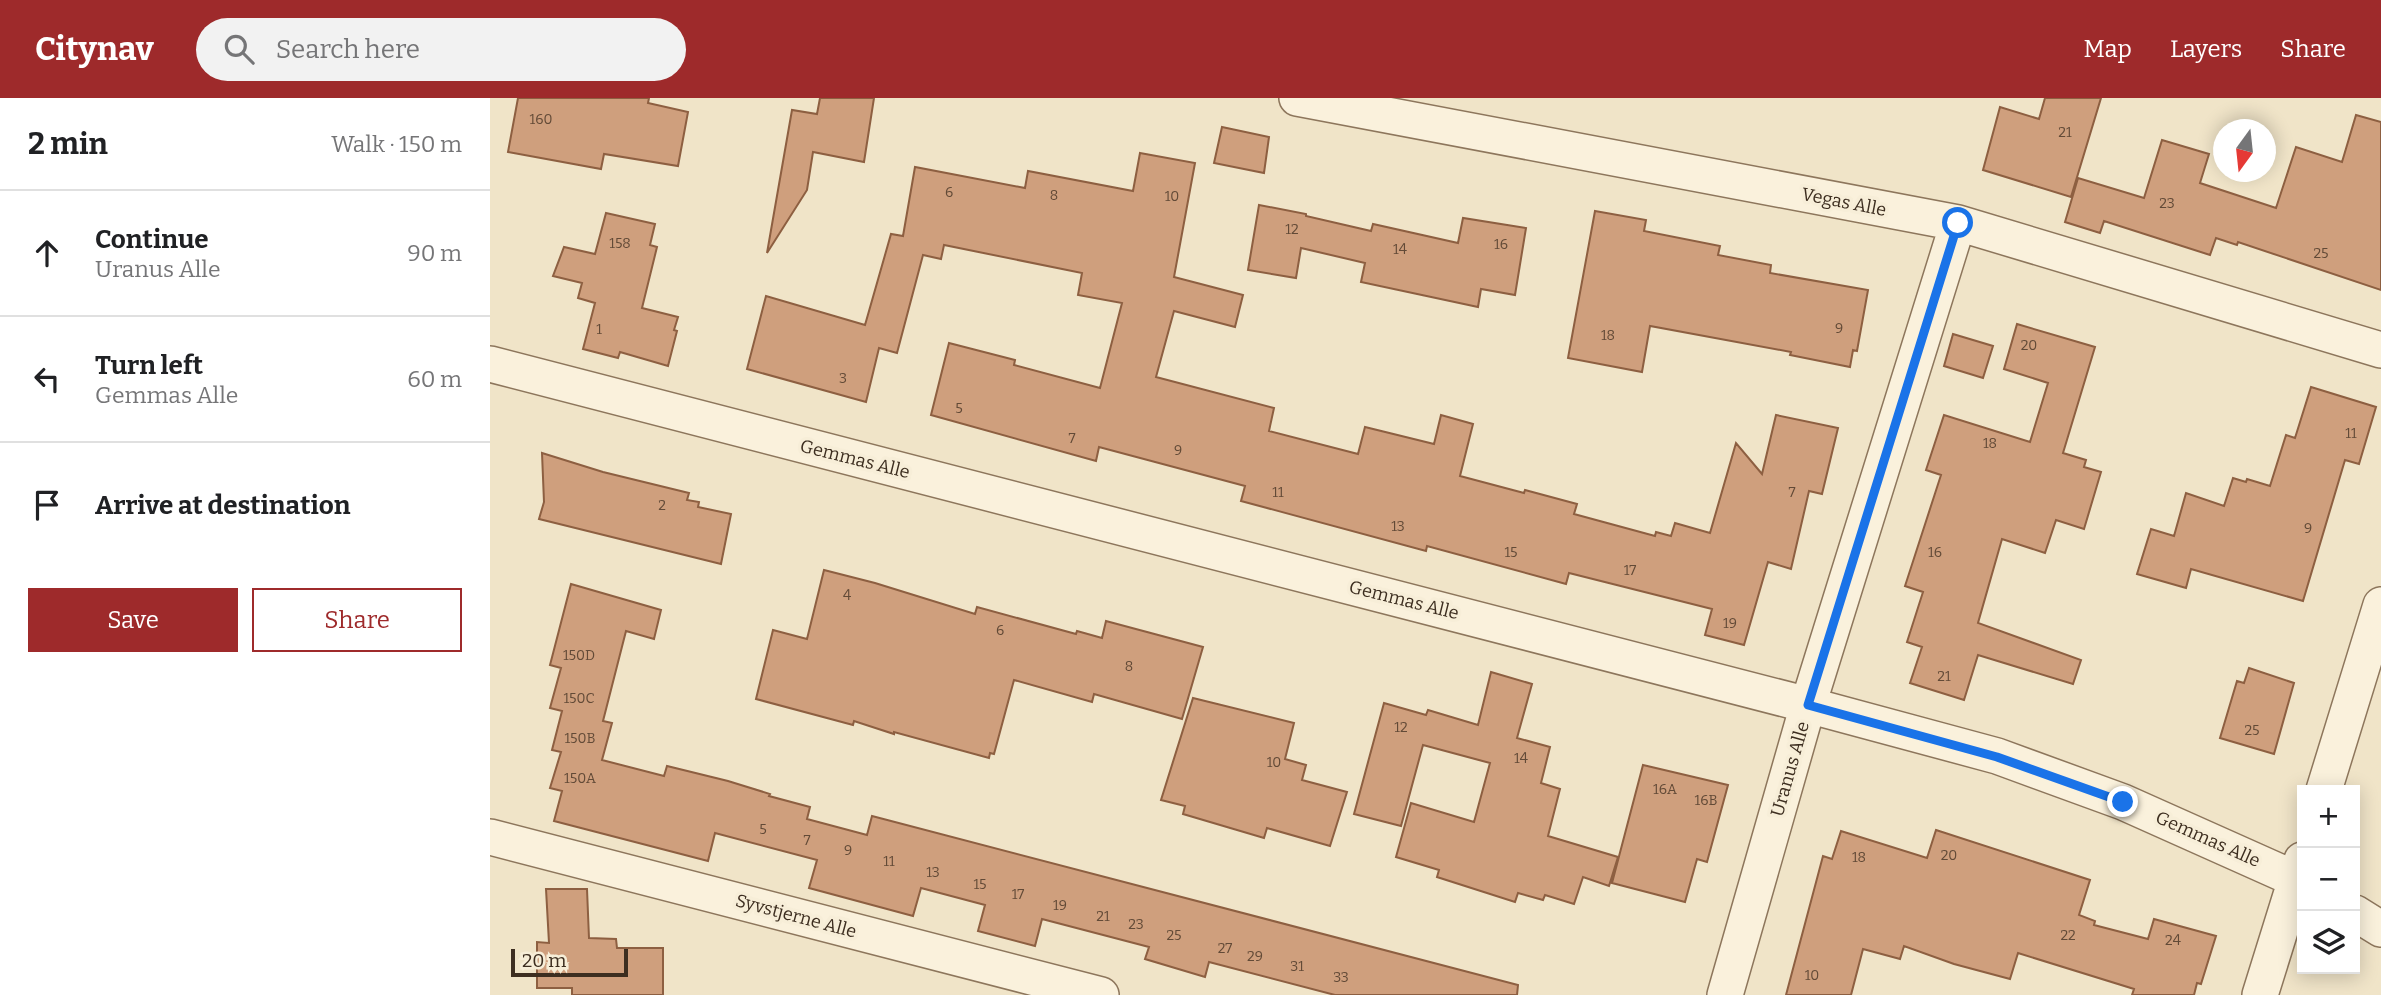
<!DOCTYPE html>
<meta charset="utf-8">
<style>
:root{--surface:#fff;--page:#f2f2f2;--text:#202124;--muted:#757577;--line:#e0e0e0;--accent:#9e2a2b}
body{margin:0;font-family:Bitter,serif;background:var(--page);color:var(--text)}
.controls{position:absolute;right:21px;bottom:21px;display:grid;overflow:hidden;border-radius:0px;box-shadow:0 4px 18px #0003}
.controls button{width:63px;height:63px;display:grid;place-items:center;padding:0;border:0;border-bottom:2px solid var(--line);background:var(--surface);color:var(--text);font:35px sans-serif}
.compass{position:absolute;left:1723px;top:21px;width:63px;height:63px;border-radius:50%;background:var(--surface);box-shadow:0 4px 18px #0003;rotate:195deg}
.scale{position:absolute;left:21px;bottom:18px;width:117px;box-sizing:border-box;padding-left:7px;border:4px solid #3d2e20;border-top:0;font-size:19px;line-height:24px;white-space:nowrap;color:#3d2e20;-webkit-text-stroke:5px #f7eed8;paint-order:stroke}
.stop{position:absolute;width:21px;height:21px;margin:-16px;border:5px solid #1a73e8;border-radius:50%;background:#fff}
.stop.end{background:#1a73e8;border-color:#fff;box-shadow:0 2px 7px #0008}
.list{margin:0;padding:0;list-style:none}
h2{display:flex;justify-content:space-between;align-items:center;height:91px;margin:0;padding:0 28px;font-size:30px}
h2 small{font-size:23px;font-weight:400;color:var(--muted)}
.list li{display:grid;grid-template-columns:46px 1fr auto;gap:21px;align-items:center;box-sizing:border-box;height:126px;padding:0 28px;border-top:2px solid var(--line)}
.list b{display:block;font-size:26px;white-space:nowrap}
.list p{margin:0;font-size:23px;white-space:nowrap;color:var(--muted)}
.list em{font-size:23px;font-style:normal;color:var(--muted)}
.actions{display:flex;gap:14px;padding:21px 28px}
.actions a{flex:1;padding:16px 0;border:2px solid var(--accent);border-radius:0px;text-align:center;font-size:24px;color:var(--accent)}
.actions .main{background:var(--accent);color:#fff}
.icon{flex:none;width:38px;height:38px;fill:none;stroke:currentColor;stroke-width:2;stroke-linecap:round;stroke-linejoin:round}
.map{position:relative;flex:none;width:1891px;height:897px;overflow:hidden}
header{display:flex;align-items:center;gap:42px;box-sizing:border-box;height:98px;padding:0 35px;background:var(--accent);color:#fff}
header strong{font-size:33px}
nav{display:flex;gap:38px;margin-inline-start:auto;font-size:24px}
.search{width:490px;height:63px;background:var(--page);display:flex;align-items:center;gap:18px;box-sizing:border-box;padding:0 24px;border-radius:38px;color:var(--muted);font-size:26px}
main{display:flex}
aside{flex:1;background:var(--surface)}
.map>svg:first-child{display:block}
.building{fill:#cf9f7d;stroke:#8d5f41;stroke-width:2}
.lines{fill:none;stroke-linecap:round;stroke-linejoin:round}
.street-casing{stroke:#8d765c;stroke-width:38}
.street{stroke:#faf1dc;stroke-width:35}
.route{stroke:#1a73e8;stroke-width:9}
.labels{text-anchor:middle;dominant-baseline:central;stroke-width:7;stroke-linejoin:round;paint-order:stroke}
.number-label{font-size:14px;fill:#624a37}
.street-label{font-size:18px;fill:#3d2e20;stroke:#f7eed8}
</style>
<header>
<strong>Citynav</strong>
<div class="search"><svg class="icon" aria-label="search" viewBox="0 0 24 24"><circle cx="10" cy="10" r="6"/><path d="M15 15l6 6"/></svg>Search here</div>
<nav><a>Map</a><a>Layers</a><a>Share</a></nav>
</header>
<main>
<aside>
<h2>2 min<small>Walk · 150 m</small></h2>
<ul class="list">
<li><svg class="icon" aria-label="ahead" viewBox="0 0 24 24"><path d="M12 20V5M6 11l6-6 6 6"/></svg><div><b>Continue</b><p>Uranus Alle</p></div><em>90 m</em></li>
<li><svg class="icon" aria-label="left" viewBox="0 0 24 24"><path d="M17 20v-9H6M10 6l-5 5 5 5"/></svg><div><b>Turn left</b><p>Gemmas Alle</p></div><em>60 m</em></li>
<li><svg class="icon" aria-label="arrive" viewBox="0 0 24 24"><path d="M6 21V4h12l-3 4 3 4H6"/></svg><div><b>Arrive at destination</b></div></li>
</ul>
<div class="actions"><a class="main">Save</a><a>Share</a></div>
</aside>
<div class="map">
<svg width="1891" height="897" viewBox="0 0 1891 897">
<rect width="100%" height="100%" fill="#f0e4c8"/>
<path class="building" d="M28 0H159L158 5 198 14 188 68 114 56 111 71 18 54Z
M330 0H384L374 64 323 54 317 92 277 155 302 12 327 16Z
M1555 0H1611L1581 99 1493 72 1510 9 1549 21Z
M1866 17 1891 24V192L1748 144 1747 147 1726 140 1720 157 1614 123 1610 135 1575 124 1588 80 1654 100 1672 42 1719 56 1710 85 1786 110 1806 49 1852 64Z
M732 29 779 39 774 75 724 65Z
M650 55 705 65 684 179 753 197 745 229 684 213 666 279 784 310 779 333 868 356 875 329 944 346 951 317 983 326 970 378 1034 395 1035 392 1087 406 1084 416 1165 438 1166 434 1181 438 1185 425 1220 435 1246 345 1272 376 1286 317 1348 330 1332 396 1319 393 1301 471 1278 464 1254 547 1215 537 1222 511 1079 475 1076 486 937 448 936 453 751 403 755 388 609 349 606 363 441 317 459 245 525 262 524 267 610 290 632 205 588 197 592 175 454 147 451 161 433 157 407 255 389 250 376 304 257 271 276 198 375 227 401 136 413 138 425 69 535 90 538 73 643 93Z
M769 107 816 116V118L881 133 883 126 968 145 973 120 1036 130 1025 197 991 191 988 209 871 184 875 165 811 150 806 180 758 172Z
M1105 113 1156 122 1154 133 1230 148 1228 157 1281 167 1280 175 1378 192 1367 253 1363 252 1360 269 1300 257 1301 254 1160 228 1152 274 1078 260Z
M116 115 165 126 160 147 167 149 152 210 188 219 184 232 187 233 178 268 130 254 128 260 93 251 105 205 88 200 92 185 63 178 74 149 105 156Z
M1527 226 1605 249 1573 355 1596 362 1594 369 1611 374 1594 431 1566 422 1555 455 1512 441 1488 525 1591 562 1583 586 1488 557 1474 602 1420 585 1432 549 1417 544 1433 494 1415 488 1451 377 1436 372 1454 317 1540 344 1558 285 1514 271Z
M1463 236 1503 248 1493 280 1454 268Z
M1821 289 1886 309 1869 366 1855 362 1813 503 1701 471 1696 490 1647 476 1661 431 1684 438 1696 395 1734 408 1743 380 1756 384 1757 381 1780 388 1796 337 1805 340Z
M52 355 113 374 199 395 197 402 209 404 208 409 241 416 231 466 49 421 54 404Z
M334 472 385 485 485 516 487 509 586 536 587 533 612 540 616 523 713 549 692 621 604 596 602 604 524 582 504 656 500 655 499 660 404 634V636L364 623 363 627 266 601 283 532 317 541Z
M81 486 171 512 164 541 136 533 113 623 122 625 112 662 174 678 177 668 238 683 280 696 279 698 320 709 317 721 377 737 382 718 1028 887 1027 897H845L719 864 715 879 655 861 659 849 552 821 545 848 488 833 495 807 431 790 423 818 319 790 327 762 225 735 218 763 64 723 72 693 60 690 71 654 62 652 72 613 60 610 71 570 60 567Z
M1759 570 1804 585 1784 656 1730 640 1747 583 1754 585Z
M1001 574 1042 586 1027 640 1060 649 1051 685 1070 691 1058 738 1128 759 1119 788 1093 779 1084 806 1055 797 1053 802 1028 795 1025 804 947 779 949 772 906 759 921 705 984 724 1000 665 933 647 911 728 864 716 894 605 936 617 938 612 988 627Z
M703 600 804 625 795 661 816 667 812 682 857 694 840 748 777 730 774 740 693 716 695 708 671 702Z
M1153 667 1238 687 1217 764 1207 761 1195 804 1122 785Z
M1446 732 1600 782 1589 817 1605 823 1604 827 1658 841 1664 821 1726 838 1711 886 1707 885 1704 897H1642L1644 891 1528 855 1520 881 1464 866 1414 848 1410 861 1373 851 1361 897H1296L1333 758 1342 761 1351 733 1437 760Z
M56 791H97L99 840 126 841 127 850H173V897H82V890H47V844L59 845Z"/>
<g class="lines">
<defs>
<path id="street" d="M807 0 1468 125 1891 252
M0 266 1318 607 1507 658 1633 704 1812 784
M1834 692 1891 507
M0 739 611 897
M1865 815 1891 831
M1235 897 1318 607 1468 125
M1770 897 1812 762"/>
</defs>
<use href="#street" class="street-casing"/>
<use href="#street" class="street"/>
</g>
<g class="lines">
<path class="route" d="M1468 125 1318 607 1507 659 1633 704"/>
</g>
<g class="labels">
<g class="number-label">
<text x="51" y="21">160</text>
<text x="1575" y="34">21</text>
<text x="459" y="94">6</text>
<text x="564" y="97">8</text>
<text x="682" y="98">10</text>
<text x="1677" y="105">23</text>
<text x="802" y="131">12</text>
<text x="130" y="145">158</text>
<text x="1011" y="146">16</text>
<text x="910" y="151">14</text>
<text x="1831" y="155">25</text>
<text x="1349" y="230">9</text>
<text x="109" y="231">1</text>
<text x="1118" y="237">18</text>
<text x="1539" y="247">20</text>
<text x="353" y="280">3</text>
<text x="469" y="310">5</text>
<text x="1861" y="335">11</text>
<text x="582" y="340">7</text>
<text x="1500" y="345">18</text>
<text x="688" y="352">9</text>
<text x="788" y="394">11</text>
<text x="1302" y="394">7</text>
<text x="172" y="407">2</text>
<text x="908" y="428">13</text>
<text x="1818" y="430">9</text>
<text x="1021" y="454">15</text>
<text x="1445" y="454">16</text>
<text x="1140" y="472">17</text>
<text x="357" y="497">4</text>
<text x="1240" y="525">19</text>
<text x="510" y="532">6</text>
<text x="89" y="557">150D</text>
<text x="639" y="568">8</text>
<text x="1454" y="578">21</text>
<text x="89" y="600">150C</text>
<text x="911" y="629">12</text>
<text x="1762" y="632">25</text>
<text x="90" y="640">150B</text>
<text x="1031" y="660">14</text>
<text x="784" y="664">10</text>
<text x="90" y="680">150A</text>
<text x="1175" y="691">16A</text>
<text x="1216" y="702">16B</text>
<text x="273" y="731">5</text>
<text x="317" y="742">7</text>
<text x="358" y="752">9</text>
<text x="1459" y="757">20</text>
<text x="1369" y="759">18</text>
<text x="399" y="763">11</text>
<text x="443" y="774">13</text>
<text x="490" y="786">15</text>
<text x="528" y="796">17</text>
<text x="570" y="807">19</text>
<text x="613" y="818">21</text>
<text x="646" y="826">23</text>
<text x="684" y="837">25</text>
<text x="1578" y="837">22</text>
<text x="1683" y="842">24</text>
<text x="735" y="850">27</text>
<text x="765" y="858">29</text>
<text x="807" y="868">31</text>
<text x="1322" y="877">10</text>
<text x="851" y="879">33</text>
</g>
<g class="street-label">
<text transform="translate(1354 104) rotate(11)">Vegas Alle</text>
<text transform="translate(365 361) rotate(14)">Gemmas Alle</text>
<text transform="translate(914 502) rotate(14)">Gemmas Alle</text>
<text transform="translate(1300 671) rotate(-74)">Uranus Alle</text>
<text transform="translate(1718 741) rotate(24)">Gemmas Alle</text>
<text transform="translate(306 818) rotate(15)">Syvstjerne Alle</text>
</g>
</g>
</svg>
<div class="controls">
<button>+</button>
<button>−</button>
<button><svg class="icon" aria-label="layers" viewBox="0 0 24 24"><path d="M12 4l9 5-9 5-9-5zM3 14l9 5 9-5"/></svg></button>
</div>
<svg class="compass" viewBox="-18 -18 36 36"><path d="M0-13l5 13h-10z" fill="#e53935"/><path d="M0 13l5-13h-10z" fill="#757577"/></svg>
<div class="scale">20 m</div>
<div class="stop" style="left:1468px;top:125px"></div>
<div class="stop end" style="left:1633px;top:704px"></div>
</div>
</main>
